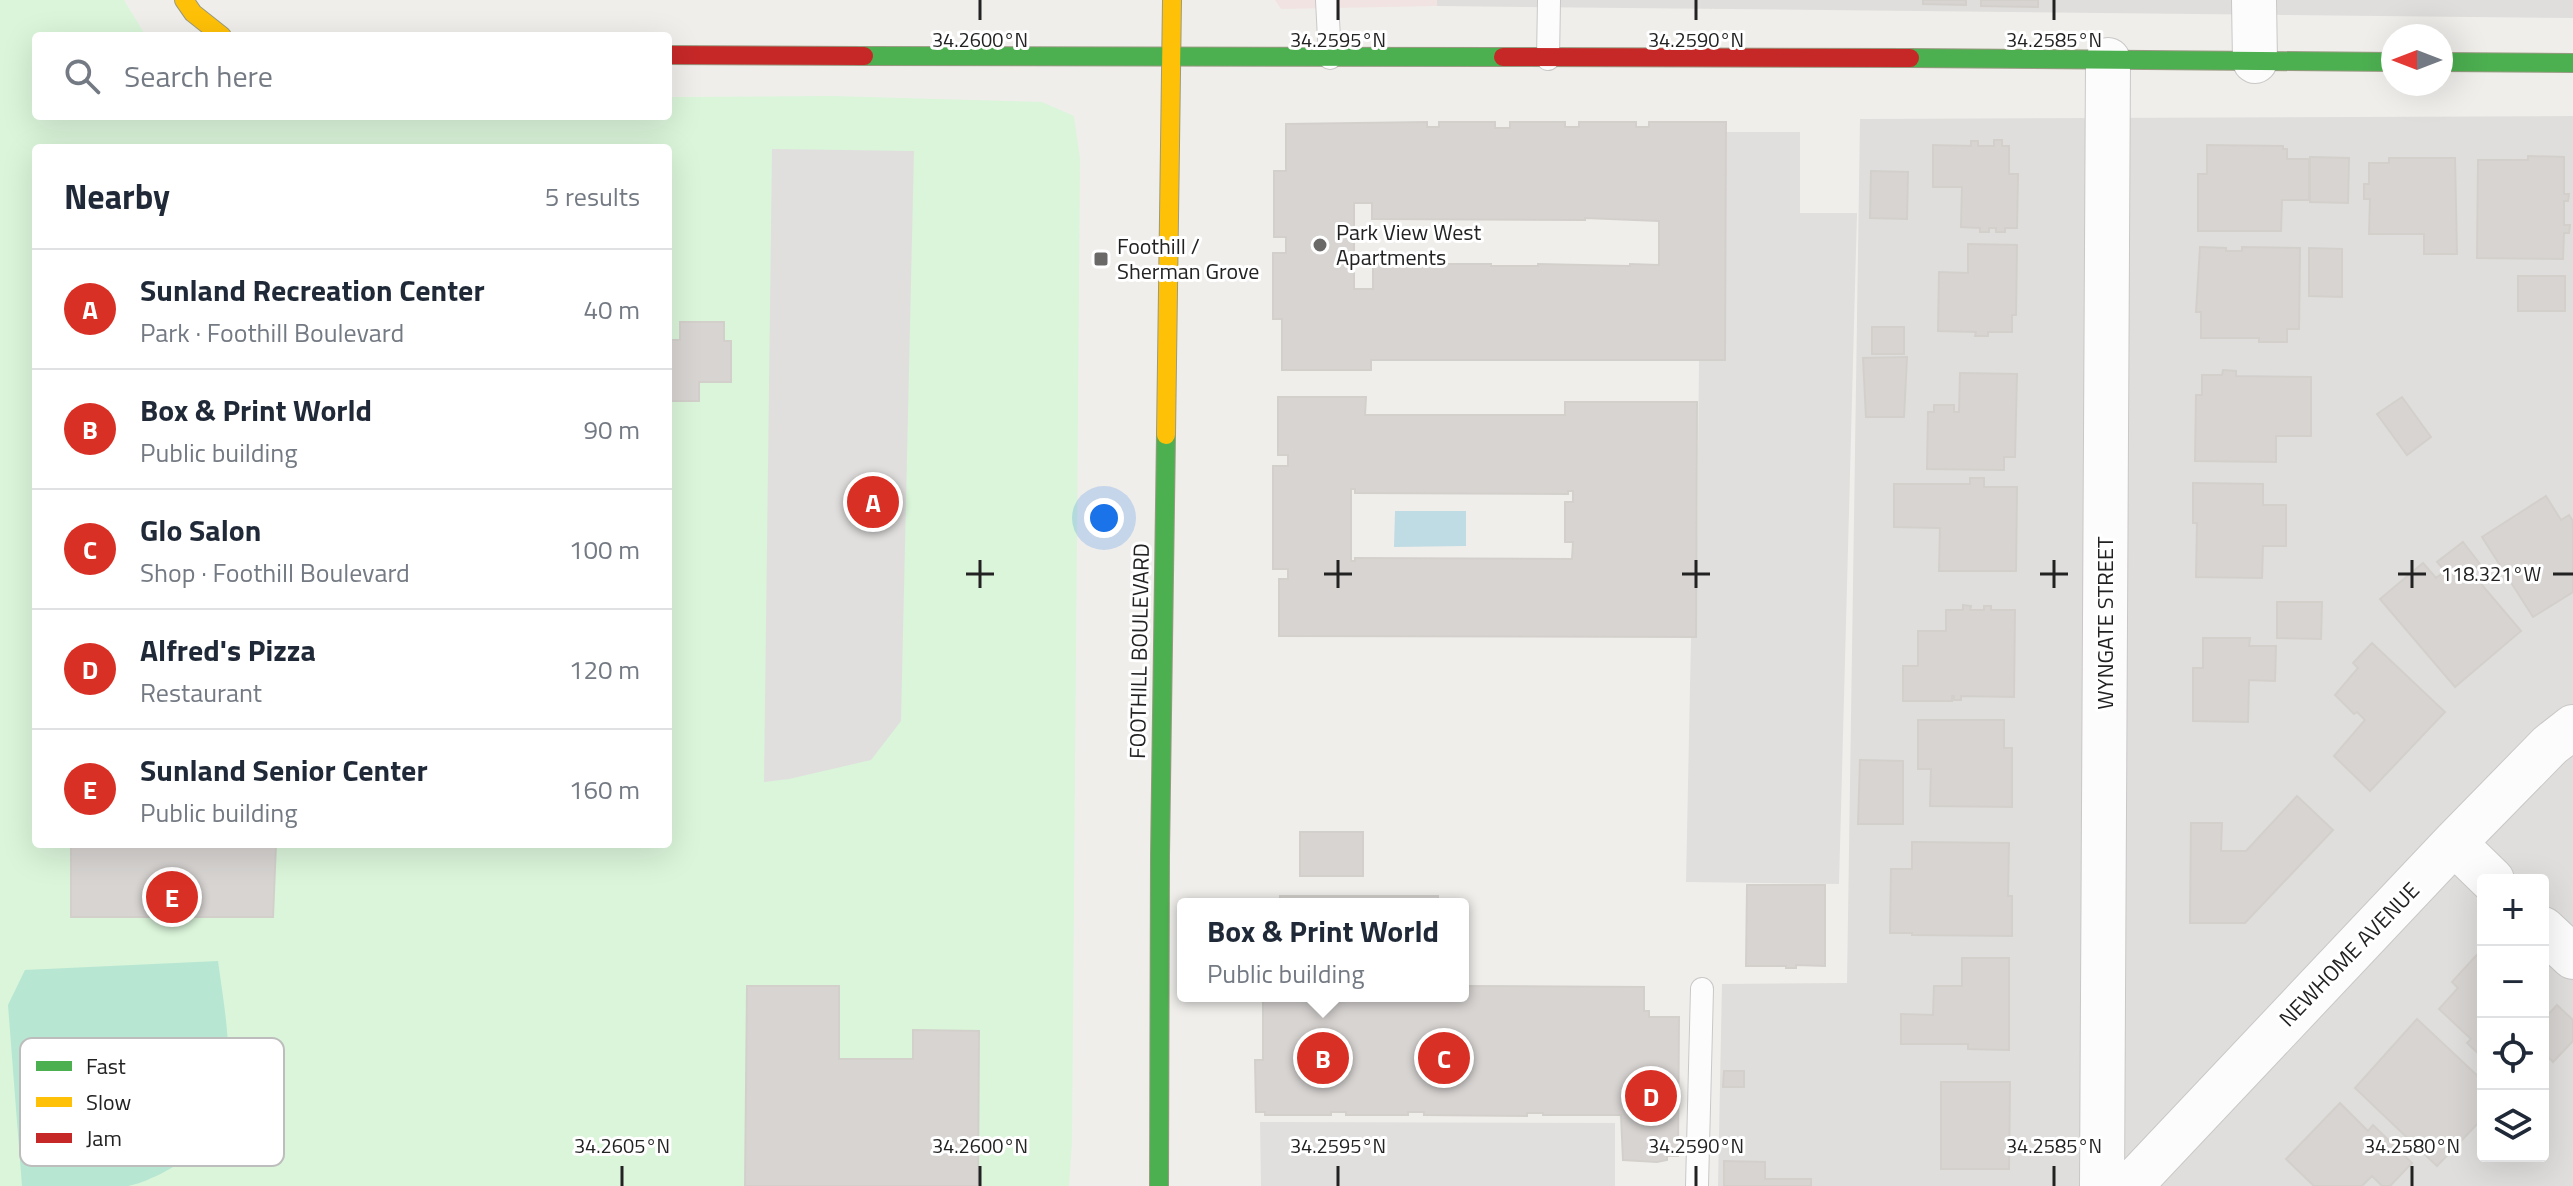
<!DOCTYPE html>
<meta charset="utf-8">
<style>
:root{--surface:#fff;--page:#f2f2f3;--text:#1f2937;--muted:#747a83;--line:#e0e1e3;--accent:#d93025}
body{margin:0;font-family:"Titillium Web",sans-serif;background:var(--page);color:var(--text)}
.controls{position:absolute;right:24px;bottom:24px;display:grid;overflow:hidden;border-radius:8px;box-shadow:0 8px 32px #0002}
.controls button{width:72px;height:72px;display:grid;place-items:center;padding:0;border:0;border-bottom:2px solid var(--line);background:var(--surface);color:var(--text);font:40px sans-serif}
.compass{position:absolute;left:2381px;top:24px;width:72px;height:72px;border-radius:50%;background:var(--surface);box-shadow:0 8px 32px #0002;rotate:270deg}
.you{position:absolute;left:1104px;top:518px;width:28px;height:28px;margin:-20px;border:6px solid #fff;border-radius:50%;background:#1a73e8;box-shadow:0 0 0 12px #1a73e833}
.badge{display:grid;place-items:center;width:52px;height:52px;border-radius:50%;background:var(--accent);color:#fff;font-size:26px;font-weight:700}
.pin{position:absolute;translate:-50% -50%;border:4px solid #fff;box-shadow:0 2px 8px #0006}
.popup{position:absolute;left:1177px;top:898px;width:292px;height:104px;box-sizing:border-box;display:grid;place-content:center;border-radius:8px;background:var(--surface);filter:drop-shadow(0 2px 6px #0005);font-size:26px;white-space:nowrap;color:var(--muted)}
.popup b{font-size:30px;color:var(--text)}
.popup::after{content:'';position:absolute;left:50%;top:100%;margin-left:-16px;border:16px solid transparent;border-top-color:var(--surface)}
.list{margin:0;padding:0;list-style:none}
h2{display:flex;justify-content:space-between;align-items:center;height:104px;margin:0;padding:0 32px;font-size:34px}
h2 small{font-size:26px;font-weight:400;color:var(--muted)}
.list li{display:grid;grid-template-columns:52px 1fr auto;gap:24px;align-items:center;box-sizing:border-box;height:120px;padding:0 32px;border-top:2px solid var(--line)}
.list b{display:block;font-size:30px;white-space:nowrap}
.list p{margin:0;font-size:26px;white-space:nowrap;color:var(--muted)}
.list em{font-size:26px;font-style:normal;color:var(--muted)}
.icon{flex:none;width:44px;height:44px;fill:none;stroke:currentColor;stroke-width:2;stroke-linecap:round;stroke-linejoin:round}
.map{position:relative;flex:none;width:2573px;height:1186px;overflow:hidden}
.search{position:absolute;background:var(--surface);box-shadow:0 8px 32px #0002;left:32px;top:32px;width:640px;height:88px;display:flex;align-items:center;gap:20px;box-sizing:border-box;padding:0 28px;border-radius:8px;color:var(--muted);font-size:30px}
.panel{position:absolute;background:var(--surface);box-shadow:0 8px 32px #0002;left:32px;top:144px;width:640px;height:704px;border-radius:8px}
.map>svg:first-child{display:block}
.residential{fill:#dfdedc;fill-rule:evenodd}
.commercial{fill:#f1e3e1}
.park{fill:#daf5da;fill-rule:evenodd}
.pitch{fill:#b7e6d2}
.parking{fill:#e0dfde}
.water{fill:#bfdbe3}
.building{fill:#d7d4d2;stroke:#d3d0cc;stroke-width:2;fill-rule:evenodd}
.lines{fill:none;stroke-linecap:round;stroke-linejoin:round}
.lane-casing{stroke:#c9c8c7;stroke-width:24}
.street-casing{stroke:#c9c8c7;stroke-width:46}
.fast-casing{stroke:#999a82;stroke-width:20}
.slow-casing{stroke:#999a82;stroke-width:20}
.jam-casing{stroke:#999a82;stroke-width:20}
.lane{stroke:#fdfcfc;stroke-width:22}
.street{stroke:#fdfcfc;stroke-width:44}
.fast{stroke:#4caf50;stroke-width:18}
.slow{stroke:#ffc107;stroke-width:18}
.jam{stroke:#c62828;stroke-width:18}
.ticks{fill:none;stroke:#222;stroke-width:3}
.poi-dot{fill:#6a6968;stroke:#fff;stroke-width:3}
.labels{text-anchor:middle;dominant-baseline:central;stroke-width:6;stroke-linejoin:round;paint-order:stroke}
.poi-label{font-size:22px;fill:#222;stroke:#fff;text-anchor:start}
.street-label{font-size:22px;fill:#222;stroke:#fff}
.key{fill:#fff;stroke:#bdbdbd;stroke-width:2}
.key-label{font-size:22px;fill:#222}
.ticks-label{font-size:20px;text-anchor:middle;fill:#222;stroke:#fff;stroke-width:6;stroke-linejoin:round;paint-order:stroke}
</style>
<div class="map">
<svg width="2573" height="1186" viewBox="0 0 2573 1186">
<rect width="100%" height="100%" fill="#f0eeeb"/>
<path class="residential" d="M1437 0H2573V18L1437 6Z
M2573 116V1186H1718L1722 984 1847 983 1860 119ZM2483 880H2543V1156H2483Z"/>
<path class="commercial" d="M1275 0H1437V6L1281 9Z"/>
<path class="park" d="M0 0H124L146 36H36V116H668V97L831 96 1042 102 1074 116 1080 159 1072 1143 1069 1186H0ZM36 148H668V844H36Z"/>
<path class="pitch" d="M218 961C223 998 230 1036 228 1073 227 1096 205 1140 188 1156 175 1168 145 1183 128 1186H22L8 1005 25 970Z"/>
<path class="parking" d="M1726 132H1800V213H1857L1839 884 1686 882 1691 637H1696L1699 360H1725Z
M772 149 914 151 901 721 871 760 789 779 764 782Z
M1260 1122 1615 1123V1186H1261Z"/>
<path class="water" d="M1395 511H1466V546L1394 547Z"/>
<path class="building" d="M1923 0H1966V5L1923 4Z
M1981 0H2038V7L1981 6Z
M1427 122V127H1439V122H1495V128H1510V122H1565V127H1579V122H1636V127H1649V122H1726L1725 360H1371V370H1282V319H1273V253H1286V237H1274V171H1286V124ZM1354 203H1372V219L1585 220V218L1659 221V265L1630 264V266L1538 264V266H1491V264H1443V266H1397V264H1373V289H1354Z
M1994 140H2002V146H2009V174H2018L2017 228H2005V232H1996V228H1989V232H1980V228L1961 227 1962 187H1933V145L1971 146V141H1978V146H1994Z
M2207 145 2283 146V149H2287V159H2309V200H2282L2281 231H2198V174H2207Z
M2528 156 2564 157V194H2569L2568 201H2564V225H2570L2569 233H2564L2563 259 2477 258 2478 160H2528Z
M2310 157 2349 158 2348 203 2310 202Z
M2389 158H2455L2457 254H2424V234H2369L2370 199H2364V184H2369V163H2389Z
M1871 171 1908 172 1907 219 1870 218Z
M1968 244 2017 245 2016 315H2012V332H1988V336H1975L1976 332 1938 331 1939 272 1968 273Z
M2200 247 2226 248V251H2242V247L2300 248 2299 329H2287V342H2259V338H2201V312H2196Z
M2309 248 2342 249V297L2309 296Z
M2518 276H2565V311H2518Z
M680 322H724V341H731V382H699V401H668V340H680Z
M1872 327H1904V354H1872Z
M1907 357 1904 417H1866L1863 358Z
M2223 370 2236 371V376L2311 377V436H2276V462L2195 461 2196 395H2202V375H2222Z
M1960 373 2017 374 2015 457H2004V470L1927 469 1928 412H1934V405H1954V412H1959Z
M1278 397H1366L1365 415H1565V402H1697L1696 637 1279 636V579H1288V569H1273V466H1288V455H1278ZM1351 489H1355V493L1568 494V491H1573V502H1565V542H1573L1572 559 1355 558V561H1351Z
M2402 397 2431 437 2407 455 2377 414Z
M1970 478H1984V487H2017L2016 571H1939L1940 528 1894 527V484H1970Z
M2193 483 2263 484V505H2286V546H2263L2262 578 2196 577 2197 523H2193Z
M2546 496 2561 520 2569 515 2573 521V592L2533 617 2482 537Z
M2463 542 2480 564 2471 572 2521 631 2455 687 2380 599 2423 563 2436 578 2445 571 2437 562Z
M2277 602H2322L2321 639 2277 638Z
M1963 605 1971 606 1970 610H1984V606H1991V610H2015L2014 697 1961 696V700H1954V696H1952V701H1903V666H1918V631H1946V610H1963Z
M2203 638H2250L2249 646H2276L2275 681 2249 680 2248 722 2193 721V668H2203Z
M2372 643 2445 712 2370 791 2334 756 2365 720 2357 712 2354 714 2335 695 2358 668 2353 663Z
M1918 720H2004V748H2012V807L1930 806 1931 769H1918Z
M1860 760 1903 761V824H1858Z
M2297 796 2333 830 2245 923H2190L2191 823H2222L2221 851H2246Z
M1300 832H1363V876H1300Z
M1912 842 2009 843 2008 896H2012V936L1912 935V933H1890L1891 869H1912Z
M71 844H276L273 917H71Z
M1747 885H1825V966L1796 965V968H1786V966H1746Z
M1280 896H1438V904H1280Z
M2483 948V1058L2467 1043 2471 1039 2439 1009 2458 988 2452 982Z
M1962 958H2009V1050L1968 1049V1044H1901V1014L1933 1015 1934 986H1962Z
M747 986H839V1059H913V1030L979 1031 978 1186H745Z
M1463 986 1644 987V1011H1649V1017H1679L1678 1156H1667V1160L1657 1162 1623 1160 1621 1115H1543V1113H1527V1116L1424 1115V1112H1408V1115H1346V1112H1331V1115H1265V1112H1256L1255 1060H1263V996H1463Z
M2557 1005 2573 1020V1041L2553 1062 2543 1052V1020Z
M2417 1019 2483 1081V1118L2437 1166 2355 1088Z
M1724 1071H1744V1087H1723Z
M1941 1082H2010L2009 1169H1941Z
M2340 1103 2368 1131 2373 1125 2412 1163 2390 1186H2382L2372 1176 2362 1186H2314L2286 1159Z
M1724 1161 1765 1162V1179H1811V1186H1724Z"/>
<g class="lines">
<defs>
<path id="lane" d="M1327 0 1330 58
M1548 59 1549 0
M1697 1186 1702 989"/>
<path id="street" d="M2254 0 2255 61
M2454 843 2492 880
M2543 929 2573 957
M2102 1186 2108 60
M2130 1186 2454 843 2550 745 2573 727"/>
<path id="fast" d="M864 56 1503 57
M1910 58 2393 62
M2441 62 2573 63
M1159 1186 1160 855 1166 435"/>
<path id="slow" d="M184 0 193 13 222 36
M1166 435 1172 0"/>
<path id="jam" d="M668 55 864 56
M1503 57 1910 58"/>
</defs>
<use href="#lane" class="lane-casing"/>
<use href="#street" class="street-casing"/>
<use href="#fast" class="fast-casing"/>
<use href="#slow" class="slow-casing"/>
<use href="#jam" class="jam-casing"/>
<use href="#lane" class="lane"/>
<use href="#street" class="street"/>
<use href="#fast" class="fast"/>
<use href="#slow" class="slow"/>
<use href="#jam" class="jam"/>
</g>
<path class="ticks" d="M980 0V20M1338 0V20M1696 0V20M2054 0V20M980 560V588M1338 560V588M1696 560V588M2054 560V588M2412 560V588M966 574H994M1324 574H1352M1682 574H1710M2040 574H2068M2398 574H2426M2553 574H2573M622 1166V1186M980 1166V1186M1338 1166V1186M1696 1166V1186M2054 1166V1186M2412 1166V1186"/>
<g class="poi-dot">
<circle cx="1320" cy="245" r="8"/>
<rect x="1093" y="251" width="16" height="16" rx="4"/>
</g>
<g class="labels">
<g class="poi-label">
<text x="1336" y="232">Park View West<tspan x="1336" dy="25">Apartments</tspan></text>
<text x="1117" y="246">Foothill /<tspan x="1117" dy="25">Sherman Grove</tspan></text>
</g>
<g class="street-label">
<text transform="translate(2105 623) rotate(-90)">WYNGATE STREET</text>
<text transform="translate(1139 651) rotate(-89)">FOOTHILL BOULEVARD</text>
<text transform="translate(2349 954) rotate(-46)">NEWHOME AVENUE</text>
</g>
</g>
<rect x="20" y="1038" width="264" height="128" rx="12" class="key"/>
<rect x="36" y="1061" width="36" height="10" fill="#4caf50"/>
<rect x="36" y="1097" width="36" height="10" fill="#ffc107"/>
<rect x="36" y="1133" width="36" height="10" fill="#c62828"/>
<g class="key-label">
<text x="86" y="1074">Fast</text>
<text x="86" y="1110">Slow</text>
<text x="86" y="1146">Jam</text>
</g>
<g class="ticks-label">
<text x="980" y="47">34.2600°N</text>
<text x="1338" y="47">34.2595°N</text>
<text x="1696" y="47">34.2590°N</text>
<text x="2054" y="47">34.2585°N</text>
<text x="2491" y="581">118.321°W</text>
<text x="622" y="1153">34.2605°N</text>
<text x="980" y="1153">34.2600°N</text>
<text x="1338" y="1153">34.2595°N</text>
<text x="1696" y="1153">34.2590°N</text>
<text x="2054" y="1153">34.2585°N</text>
<text x="2412" y="1153">34.2580°N</text>
</g>
</svg>
<div class="controls">
<button>+</button>
<button>−</button>
<button><svg class="icon" aria-label="locate" viewBox="0 0 24 24"><circle cx="12" cy="12" r="6"/><path d="M12 2v4M12 18v4M2 12h4M18 12h4"/></svg></button>
<button><svg class="icon" aria-label="layers" viewBox="0 0 24 24"><path d="M12 4l9 5-9 5-9-5zM3 14l9 5 9-5"/></svg></button>
</div>
<svg class="compass" viewBox="-18 -18 36 36"><path d="M0-13l5 13h-10z" fill="#e53935"/><path d="M0 13l5-13h-10z" fill="#747a83"/></svg>
<div class="you"></div>
<div class="pin badge" style="left:873px;top:502px">A</div>
<div class="pin badge" style="left:1323px;top:1058px">B</div>
<div class="popup"><b>Box &amp; Print World</b>Public building</div>
<div class="pin badge" style="left:1444px;top:1058px">C</div>
<div class="pin badge" style="left:1651px;top:1096px">D</div>
<div class="pin badge" style="left:172px;top:897px">E</div>
<div class="search"><svg class="icon" aria-label="search" viewBox="0 0 24 24"><circle cx="10" cy="10" r="6"/><path d="M15 15l6 6"/></svg>Search here</div>
<section class="panel">
<h2>Nearby<small>5 results</small></h2>
<ul class="list">
<li><span class="badge">A</span><div><b>Sunland Recreation Center</b><p>Park · Foothill Boulevard</p></div><em>40 m</em></li>
<li><span class="badge">B</span><div><b>Box &amp; Print World</b><p>Public building</p></div><em>90 m</em></li>
<li><span class="badge">C</span><div><b>Glo Salon</b><p>Shop · Foothill Boulevard</p></div><em>100 m</em></li>
<li><span class="badge">D</span><div><b>Alfred's Pizza</b><p>Restaurant</p></div><em>120 m</em></li>
<li><span class="badge">E</span><div><b>Sunland Senior Center</b><p>Public building</p></div><em>160 m</em></li>
</ul>
</section>
</div>
